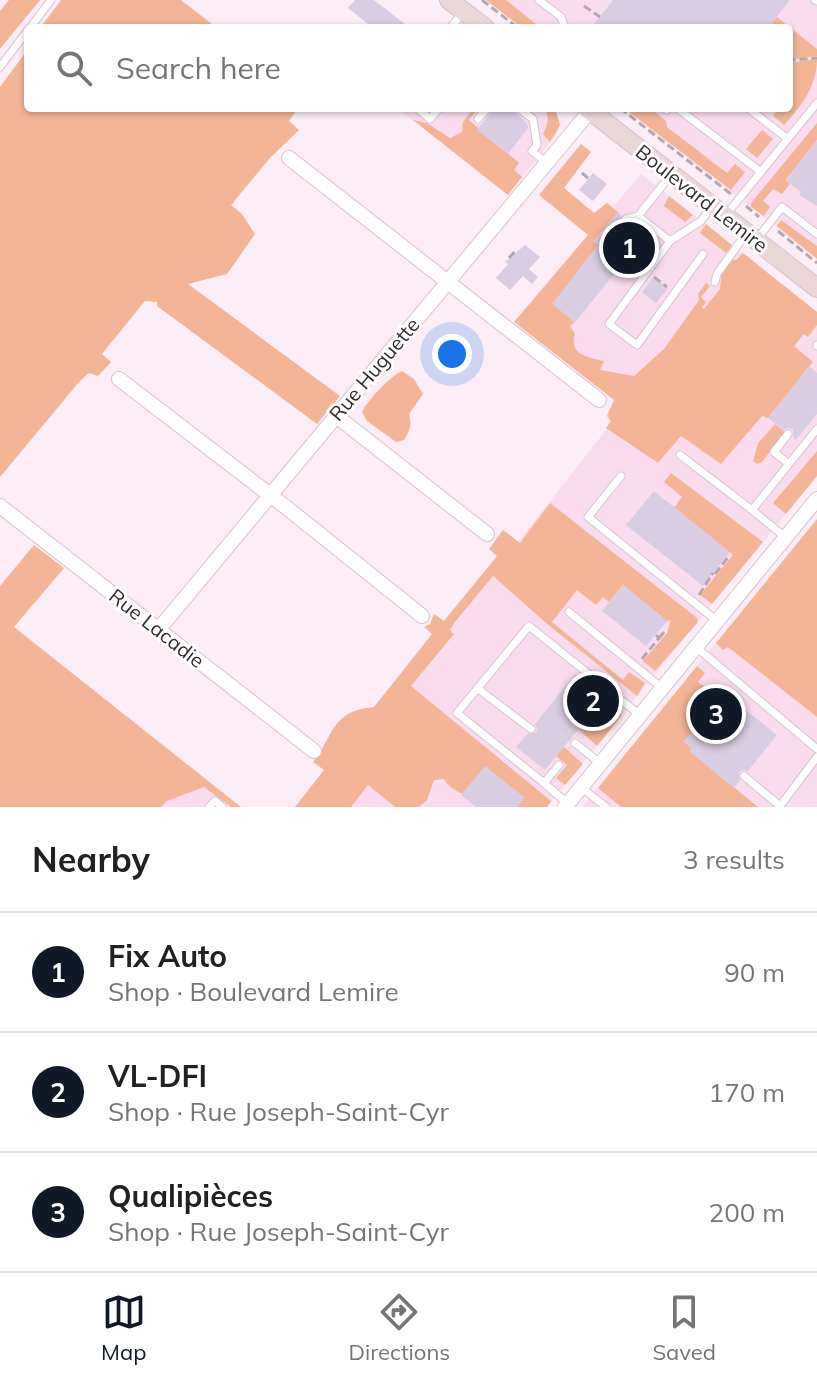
<!DOCTYPE html>
<meta charset="utf-8">
<style>
:root{--surface:#fff;--page:#f2f2f2;--text:#202124;--muted:#757577;--line:#e0e0e0;--accent:#111827}
body{margin:0;font-family:Mulish,sans-serif;background:var(--page);color:var(--text)}
.you{position:absolute;left:452px;top:354px;width:28px;height:28px;margin:-20px;border:6px solid #fff;border-radius:50%;background:#1a73e8;box-shadow:0 0 0 12px #1a73e833}
.badge{display:grid;place-items:center;width:52px;height:52px;border-radius:50%;background:var(--accent);color:#fff;font-size:26px;font-weight:700}
.pin{position:absolute;translate:-50% -50%;border:4px solid #fff;box-shadow:0 2px 8px #0006}
.list{margin:0;padding:0;list-style:none}
h2{display:flex;justify-content:space-between;align-items:center;height:104px;margin:0;padding:0 32px;font-size:34px}
h2 small{font-size:26px;font-weight:400;color:var(--muted)}
.list li{display:grid;grid-template-columns:52px 1fr auto;gap:24px;align-items:center;box-sizing:border-box;height:120px;padding:0 32px;border-top:2px solid var(--line)}
.list b{display:block;font-size:30px;white-space:nowrap}
.list p{margin:0;font-size:26px;white-space:nowrap;color:var(--muted)}
.list em{font-size:26px;font-style:normal;color:var(--muted)}
.icon{flex:none;width:44px;height:44px;fill:none;stroke:currentColor;stroke-width:2;stroke-linecap:round;stroke-linejoin:round}
.map{position:relative;flex:none;width:817px;height:807px;overflow:hidden}
.search{position:absolute;background:var(--surface);box-shadow:0 2px 6px #0004;left:24px;right:24px;top:24px;height:88px;display:flex;align-items:center;gap:20px;box-sizing:border-box;padding:0 28px;border-radius:8px;color:var(--muted);font-size:30px}
.sheet{height:464px;background:var(--surface)}
nav{display:flex;justify-content:space-around;align-items:center;box-sizing:border-box;height:112px;border-top:2px solid var(--line);background:var(--surface);font-size:22px;color:var(--muted)}
nav a{display:grid;justify-items:center;gap:4px}
nav .on{color:var(--accent)}
.map>svg:first-child{display:block}
.built{fill:#fbdcee}
.green{fill:#f3b596}
.building{fill:#d9cde3}
.lines{fill:none;stroke-linecap:round;stroke-linejoin:round}
.service-casing{stroke:#dac2d0;stroke-width:9}
.minor-casing{stroke:#dac2d0;stroke-width:16}
.secondary-casing{stroke:#dac2d0;stroke-width:20}
.path{stroke:#b4a7af;stroke-width:3;stroke-dasharray:8 4;stroke-linecap:butt}
.service{stroke:#fff;stroke-width:7}
.minor{stroke:#fff;stroke-width:14}
.secondary{stroke:#edd6d8;stroke-width:18}
.labels{text-anchor:middle;dominant-baseline:central;stroke-width:6;stroke-linejoin:round;paint-order:stroke}
.street-label{font-size:20px;fill:#332a2f;stroke:#fff}
</style>
<div class="map">
<svg width="817" height="807" viewBox="0 0 817 807">
<rect width="100%" height="100%" fill="#fcedf6"/>
<path class="built" d="M486 0H817V259L624 108H789V28H522Z
M397 108H555L560 125 556 135 508 195Z
M641 174 817 312V476L547 807H295L449 630 624 407 514 322Z
M719 639 817 717V807H582Z
M195 771 241 807H157Z"/>
<path class="green" d="M9 0H40L0 49V11Z
M61 0H181L217 28H40Z
M486 0H506L541 28H522Z
M777 17 817 49V56L795 59 789 54V28H768Z
M28 49V108H298L289 121 299 130 270 158 231 205 242 214 255 234 227 274 188 284 340 396 317 424 157 306V302L145 301 102 354 111 362 98 376 89 373 79 382 0 477V87Z
M789 58 795 62 817 59C817 85 802 106 784 125L773 116 779 108H789Z
M474 108H478L469 120 519 163 514 170 522 177 508 195 413 120 427 123 450 138 462 132 463 122Z
M537 108H555L560 125 550 142 543 134C546 127 550 119 546 111H539Z
M624 108H650L666 121 667 127 727 173 735 164 745 172 731 190Z
M817 123V140L786 180 790 184 782 194 773 189 763 201 770 207 764 216 751 207V203Z
M762 130 773 139 757 158 746 149Z
M581 144 591 152 564 188 594 213 607 203 618 212 594 241 605 250 594 251 582 265 587 270 553 304 575 322 570 326 575 334C569 355 587 357 604 361L600 370 634 376 664 349 699 300 698 294 706 283 710 286 701 297 706 302 702 308 704 309 720 289 722 269 731 259 736 260 743 253 817 312V325L808 337 804 334 794 346 813 362 768 418 762 416 721 464 681 436 658 463 606 428 611 421 607 416 614 400 514 322 588 235 539 195Z
M669 196 693 215 685 222 664 206Z
M781 220 817 246V259L777 226Z
M706 224 732 245 726 253 700 233Z
M402 371 414 379 423 394 409 414C412 425 410 431 404 440L396 442 367 421 362 412C368 400 389 377 402 371Z
M775 424 785 432 762 462 757 464 753 461 758 443Z
M817 451V476L786 514 773 503Z
M671 473 763 542 712 604 700 595 733 555 674 508 682 497 664 482Z
M550 503 697 618 698 622 655 671 643 661 667 633 671 620 667 621 623 585 609 602 603 597 596 605 577 590 552 622 623 680 629 672 645 683 637 696 546 623 493 576 455 622 450 630 454 634 411 686 551 801 547 807H517L524 797C499 796 458 804 444 779L434 780 427 800 419 807H395L368 785 351 807H295L324 770 313 762C335 734 331 711 374 707L432 634 424 627 430 624 434 614 444 621 497 556 489 549 503 530 520 543Z
M817 519V717L728 647 723 650 716 643Z
M34 545 64 568 14 627 241 807H231L204 787 167 801 161 807H0V586Z
M697 666 705 673 698 682 714 694 704 707 708 712 684 742 692 748 690 751 758 807H621L598 788Z
M613 708 622 715 597 746 578 729 592 713 603 721Z
M564 747 583 764 565 785 556 778 567 765 556 756Z"/>
<path class="building" d="M355 0H374L410 28H373L348 8Z
M613 0H790L768 28H591Z
M494 108H510L527 123 528 128 508 154 477 130Z
M817 140V206L799 195 801 192 786 181Z
M593 173 607 184 593 201 579 190Z
M618 212 621 215V223L631 224 633 233 637 234 642 232 646 235 575 322 552 304 598 245 594 242Z
M525 245 540 257 529 269 538 277 532 284 523 276 510 290 496 278 508 264 505 262Z
M654 277 668 288 656 303 642 292Z
M809 366 817 373V414L796 440 793 438V429L788 428 783 430 768 418Z
M654 491 730 552 703 586 626 525Z
M623 585 667 621 646 646 602 611Z
M575 674 605 697 545 770 516 747 527 734 536 733 537 729 535 724Z
M722 695 730 702 732 699 777 735 748 771 743 770 739 772 740 781 734 788 689 751 692 748 684 742Z
M485 766 524 797 517 807H476L461 795Z"/>
<g class="lines">
<defs>
<path id="service" d="M539 0 561 17 565 28
M815 0 817 1
M30 28 51 0
M450 28 463 13
M0 67 28 30
M417 108 430 119 439 108
M518 108 533 119 537 145 532 151 547 163
M664 108 667 110 669 108
M677 108 761 172
M748 108 788 139
M478 119 487 108
M670 176 638 216 670 241 701 221 712 206
M725 216 817 103
M626 219 638 216 637 228
M757 239 782 207 817 234
M670 241 609 324 637 345 703 254
M715 282 717 274 745 235
M817 345V346
M788 434 774 452 789 464
M680 455 752 510
M621 476 588 517 717 621
M785 537 752 510 817 429
M569 612 662 688
M696 647 817 749
M477 688 531 729
M602 713 616 696 640 715
M575 743 601 764
M559 765 544 783 567 803
M744 776 780 806 817 757
M544 783 457 713 529 626 616 696
M581 787 606 807
M209 807 215 801 222 807"/>
<path id="minor" d="M289 158 599 400
M119 379 287 508 422 616
M335 415 487 534
M0 506 314 751
M159 629 590 111
M565 807 817 499"/>
<path id="secondary" d="M449 0 485 28
M587 108 817 288"/>
</defs>
<use href="#service" class="service-casing"/>
<use href="#minor" class="minor-casing"/>
<use href="#secondary" class="secondary-casing"/>
<path class="path" d="M482 0 518 28
M584 6 600 17
M404 26 407 28
M789 56 794 60 817 58
M620 108 731 194
M582 173 588 178
M746 206 759 217
M778 231 817 263
M635 252 644 260
M509 258 517 249
M654 277 667 287
M715 574 730 555
M699 595 713 573
M659 638 664 632
M642 659 659 638 656 635
M711 709 707 706 725 685"/>
<use href="#service" class="service"/>
<use href="#minor" class="minor"/>
<use href="#secondary" class="secondary"/>
</g>
<g class="labels">
<g class="street-label">
<text transform="translate(702 198) rotate(38)">Boulevard Lemire</text>
<text transform="translate(374 369) rotate(-50)">Rue Huguette</text>
<text transform="translate(157 628) rotate(38)">Rue Lacadie</text>
</g>
</g>
</svg>
<div class="you"></div>
<div class="pin badge" style="left:629px;top:248px">1</div>
<div class="pin badge" style="left:593px;top:701px">2</div>
<div class="pin badge" style="left:716px;top:714px">3</div>
<div class="search"><svg class="icon" aria-label="search" viewBox="0 0 24 24"><circle cx="10" cy="10" r="6"/><path d="M15 15l6 6"/></svg>Search here</div>
</div>
<section class="sheet">
<h2>Nearby<small>3 results</small></h2>
<ul class="list">
<li><span class="badge">1</span><div><b>Fix Auto</b><p>Shop · Boulevard Lemire</p></div><em>90 m</em></li>
<li><span class="badge">2</span><div><b>VL-DFI</b><p>Shop · Rue Joseph-Saint-Cyr</p></div><em>170 m</em></li>
<li><span class="badge">3</span><div><b>Qualipièces</b><p>Shop · Rue Joseph-Saint-Cyr</p></div><em>200 m</em></li>
</ul>
</section>
<nav>
<a class="on"><svg class="icon" aria-label="map" viewBox="0 0 24 24"><path d="M3 6l6-2 6 2 6-2v14l-6 2-6-2-6 2zM9 4v14M15 6v14"/></svg>Map</a>
<a><svg class="icon" aria-label="directions" viewBox="0 0 24 24"><path d="M12 3l9 9-9 9-9-9zM9 14v-3h6M13 9l2 2-2 2"/></svg>Directions</a>
<a><svg class="icon" aria-label="saved" viewBox="0 0 24 24"><path d="M7 4h10v16l-5-4-5 4z"/></svg>Saved</a>
</nav>
